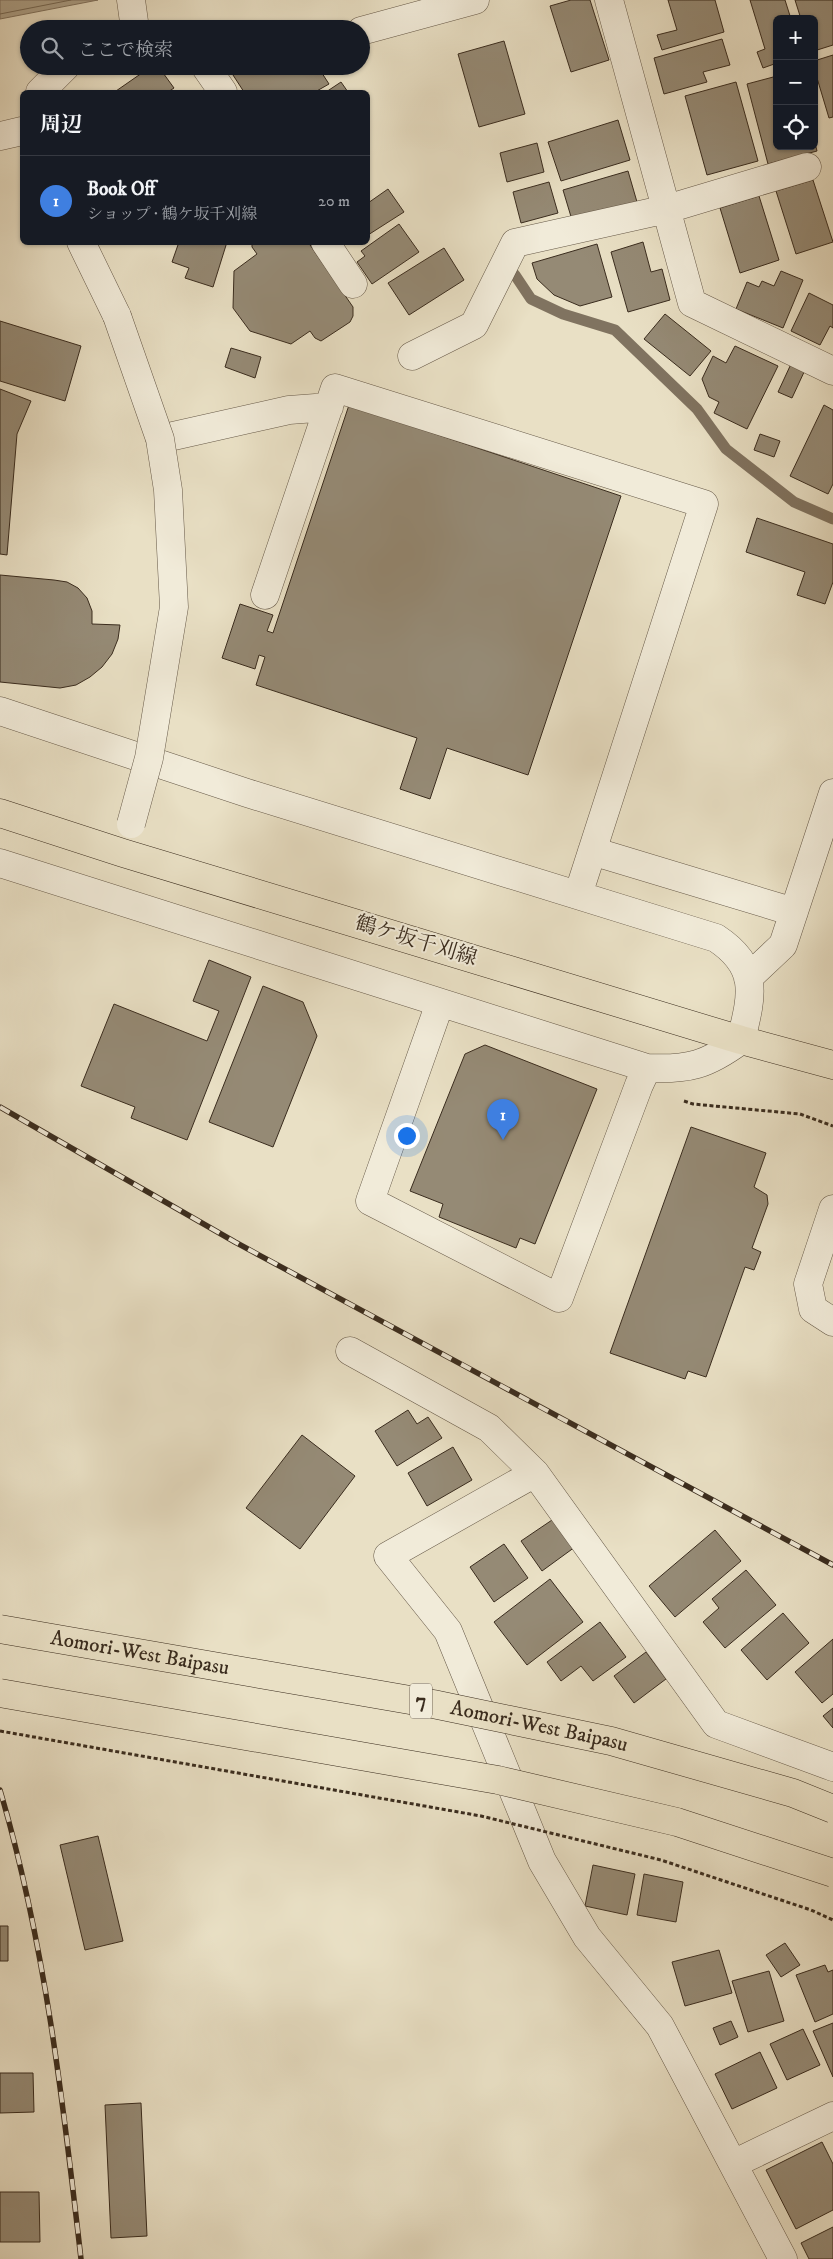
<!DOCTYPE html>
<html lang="ja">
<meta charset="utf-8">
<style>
:root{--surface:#171b24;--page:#20242c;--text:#f1f3f6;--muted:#9ea1a6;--line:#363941;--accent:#ea580c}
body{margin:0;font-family:"IM FELL DW Pica","Noto Serif JP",serif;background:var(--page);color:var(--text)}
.controls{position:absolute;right:15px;top:15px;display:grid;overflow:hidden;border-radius:8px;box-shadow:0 1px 4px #0004}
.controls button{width:45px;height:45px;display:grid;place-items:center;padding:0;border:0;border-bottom:1px solid var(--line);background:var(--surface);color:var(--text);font:25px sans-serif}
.you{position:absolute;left:406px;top:1135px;width:18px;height:18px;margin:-12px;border:4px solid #fff;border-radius:50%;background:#1a73e8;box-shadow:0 0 0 8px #1a73e833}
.badge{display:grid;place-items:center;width:32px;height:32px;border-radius:50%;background:var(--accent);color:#fff;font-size:16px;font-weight:700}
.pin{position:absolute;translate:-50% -41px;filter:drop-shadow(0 1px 2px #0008)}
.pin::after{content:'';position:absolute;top:26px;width:18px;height:15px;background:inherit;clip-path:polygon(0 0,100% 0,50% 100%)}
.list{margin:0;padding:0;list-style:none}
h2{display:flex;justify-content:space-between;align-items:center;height:65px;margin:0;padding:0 20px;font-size:21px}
h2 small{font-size:16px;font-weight:400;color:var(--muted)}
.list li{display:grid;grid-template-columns:32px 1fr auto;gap:15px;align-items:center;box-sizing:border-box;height:90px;padding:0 20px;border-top:1px solid var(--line)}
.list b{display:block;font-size:19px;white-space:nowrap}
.list p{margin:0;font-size:16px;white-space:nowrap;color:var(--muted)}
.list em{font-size:16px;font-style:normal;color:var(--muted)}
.icon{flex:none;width:28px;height:28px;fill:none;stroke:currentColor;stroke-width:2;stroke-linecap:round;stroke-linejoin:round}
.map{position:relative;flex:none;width:833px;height:2259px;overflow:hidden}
.search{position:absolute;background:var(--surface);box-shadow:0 1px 4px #0004;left:20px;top:20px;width:350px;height:55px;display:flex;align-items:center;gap:12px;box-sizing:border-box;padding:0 18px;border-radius:28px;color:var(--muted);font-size:19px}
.panel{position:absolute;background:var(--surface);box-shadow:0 1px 4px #0004;left:20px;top:90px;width:350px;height:155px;border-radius:8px}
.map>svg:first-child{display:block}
.water{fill:#aea38c;stroke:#807360}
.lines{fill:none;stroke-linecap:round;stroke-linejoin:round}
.shore{stroke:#746855;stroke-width:1}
.stream{stroke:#807360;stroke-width:11}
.building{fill:#958a75;stroke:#3a2c1e}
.minor-casing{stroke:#665948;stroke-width:29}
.major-casing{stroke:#3a2c1e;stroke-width:29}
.path{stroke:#3a2c1e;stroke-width:3;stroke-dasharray:4 2.5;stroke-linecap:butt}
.minor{stroke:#f1ebd9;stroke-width:28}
.major{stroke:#e9e0c5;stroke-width:28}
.rail-casing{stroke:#3a2c1e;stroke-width:5.5}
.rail{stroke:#f1ebd9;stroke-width:4;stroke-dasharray:11;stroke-linecap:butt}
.minor-bridge-casing{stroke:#665948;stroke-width:29;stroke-linecap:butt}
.highway-bridge-casing{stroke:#3a2c1e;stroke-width:29;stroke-linecap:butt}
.path-bridge{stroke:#3a2c1e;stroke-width:3;stroke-dasharray:4 2.5;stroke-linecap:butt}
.minor-bridge{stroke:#f1ebd9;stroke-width:28}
.highway-bridge{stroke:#e9e0c5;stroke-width:28}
.labels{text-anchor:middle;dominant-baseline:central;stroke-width:4;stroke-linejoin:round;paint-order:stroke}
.shield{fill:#f1ebd9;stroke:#716556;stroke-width:1}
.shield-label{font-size:20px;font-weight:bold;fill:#3a2c1e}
.street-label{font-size:21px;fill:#3a2c1e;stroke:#f1ebd9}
</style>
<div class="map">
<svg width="833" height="2259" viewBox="0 0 833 2259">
<rect width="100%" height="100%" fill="#e9e0c5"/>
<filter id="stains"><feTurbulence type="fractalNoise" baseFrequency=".004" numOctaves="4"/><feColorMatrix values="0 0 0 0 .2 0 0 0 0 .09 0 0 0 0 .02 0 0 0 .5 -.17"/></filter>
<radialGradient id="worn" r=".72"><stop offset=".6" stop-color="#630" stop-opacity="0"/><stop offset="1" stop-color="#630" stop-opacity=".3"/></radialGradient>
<path class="water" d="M0 0H98L0 19Z"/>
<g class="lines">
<path class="shore" d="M0 14 71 0"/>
<path class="stream" d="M515 275 531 299 563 314 615 330 697 409 726 449 794 502 833 519"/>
</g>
<path class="building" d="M571 0H590L609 60 571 72 550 6Z
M668 0H715L724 32 662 50 657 35 677 30Z
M750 0H785L791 19H777V63L763 68 757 52 765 49Z
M795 0H833V45L814 51V19H801Z
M722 39 730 65 703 72 707 82 664 94 654 58Z
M504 41 525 114 479 127 458 54Z
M833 55V117L829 118 814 68V61Z
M152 66H158L174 88 168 92H117L116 91Z
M247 66 318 67 329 84 315 92H244L233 75Z
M777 76V146H814V139L817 151 768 164 747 84Z
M341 82 348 92H326Z
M736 82 758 161 707 175 685 96Z
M618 120 630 160 561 181 548 142Z
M537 143 544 172 507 182 500 153Z
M628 171 637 202 572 220 563 190Z
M813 180 833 242 796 254 776 191Z
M549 182 558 213 521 223 513 192Z
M388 189 404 212 368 235V203Z
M759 196 779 260 740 273 720 208Z
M399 224 419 252 372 284 357 262 365 256 361 251Z
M179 242H227L213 287 185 278 189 268 172 262Z
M252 242H308L353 307V316L350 322 321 341 315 338 310 331 291 344 250 331 233 308 234 271 257 254 252 247Z
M643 242 651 272 662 269 670 300 628 312 611 252Z
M597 244 612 297 580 306 554 295 537 279 532 263Z
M444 248 464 280 409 315 388 283Z
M781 271 803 280 783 328 736 309 747 282 759 287 762 281 774 286Z
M809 293 833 305V328L830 326 820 345 791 331Z
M665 314 711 351 690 376 644 339Z
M0 321 81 346 65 401 0 381Z
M735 346 778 366 747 429 714 413 719 402 709 397 702 379 713 356 726 363Z
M231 348 261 357 255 378 225 367Z
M791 364 805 370 792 398 778 392Z
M0 389 31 401 17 434 7 555 0 554Z
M349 405 621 496 528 775 447 748 430 799 400 789 417 738 256 685 265 657 259 655 255 669 222 658 240 604 273 615 267 631 273 633Z
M824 405 833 410V484L828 494 790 476Z
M760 434 780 441 774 457 754 450Z
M757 518 833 544V582L825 604 797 595 805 572 746 552Z
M0 575 54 580 67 582 78 588 87 598 92 611V624L120 625 118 639 112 654 102 667 90 677 76 685 60 688 0 682Z
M209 960 251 977 187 1140 131 1118 135 1107 81 1086 114 1004 207 1041 219 1011 193 1001Z
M263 986 303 1002 317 1036 273 1147 209 1122Z
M485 1045 597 1089 535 1244 520 1238 516 1248 439 1217 443 1204 410 1191 465 1054Z
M691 1127 766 1153 754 1187 767 1195 768 1204 752 1248 761 1252 754 1270 745 1267 706 1377 688 1371 685 1379 610 1353Z
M408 1410 417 1424 428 1417 442 1438 397 1466 375 1431Z
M302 1435 355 1476 300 1549 246 1508Z
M453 1447 472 1480 427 1506 408 1473Z
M555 1518 575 1547 542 1571 521 1541Z
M715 1530 741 1561 675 1617 649 1586Z
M504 1544 528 1578 494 1602 470 1567Z
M746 1570 776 1605 725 1648 703 1622 719 1608 712 1599Z
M550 1579 583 1622 527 1665 494 1622Z
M783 1613 809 1643 767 1680 741 1650Z
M600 1622 626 1657 593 1681 581 1666 561 1681 547 1662Z
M833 1639V1694L822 1703 795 1672Z
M646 1652 666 1679 634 1703 614 1676Z
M833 1708V1728L823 1716Z
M98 1836 123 1941 85 1950 60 1845Z
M593 1865 635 1874 627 1915 585 1906Z
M644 1874 683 1882 676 1922 637 1915Z
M0 1926H8V1961H0Z
M785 1943 800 1965 781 1977 766 1955Z
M719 1950 732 1993 685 2006 672 1962Z
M825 1965 828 1972 833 1970V2014L815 2022 796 1975Z
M769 1971 784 2021 748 2032 732 1981Z
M731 2021 738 2037 720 2045 713 2028Z
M833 2023V2077L813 2031Z
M803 2029 820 2065 787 2080 770 2044Z
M760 2052 777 2088 732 2109 715 2074Z
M0 2073H33L34 2112 0 2113Z
M141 2103 147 2236 111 2238 105 2105Z
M822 2142 833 2164V2210L796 2229 766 2170Z
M0 2192H39L40 2242H0Z
M833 2227V2259H809L801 2243Z"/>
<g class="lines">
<defs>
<path id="minor" d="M131 0 135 29
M609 0 692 303 833 371
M361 31 475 0
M205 66 223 92
M40 92 66 66
M0 136 22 131
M81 242 117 316
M325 242 353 284
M412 356 474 325 515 243 667 209 807 167
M160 439 289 410 329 407
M265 595 335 388 704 504 578 895
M0 711 247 793 716 938C760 967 752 995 741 1040 707 1065 689 1070 647 1068L0 863
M592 851 794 912
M748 978 783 945 833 793
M440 1003 370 1201 559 1298 639 1085 647 1068
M833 1209 808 1284 813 1309 833 1322
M350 1351 489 1428 535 1473 716 1724 833 1767
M535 1473 388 1556 448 1631 542 1861 587 1937 660 2026 783 2259
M733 2164 833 2116"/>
<path id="major" d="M0 813 123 853 741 1040 833 1065"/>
</defs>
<use href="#minor" class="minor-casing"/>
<use href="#major" class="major-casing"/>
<path class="path" d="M684 1101 693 1104 800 1114 833 1126"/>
<use href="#minor" class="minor"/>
<use href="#major" class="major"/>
<defs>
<path id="rail" d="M0 1107 235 1242 833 1565
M0 1790C45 1943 63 2101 81 2259"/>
</defs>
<use href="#rail" class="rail-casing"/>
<use href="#rail" class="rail"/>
<defs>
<path id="minor-bridge" d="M117 316 160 439 168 490 174 607 149 758 131 824"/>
<g id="highway-bridge">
<path id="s1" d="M0 1629 433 1704 611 1741 793 1793 833 1809"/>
<path d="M0 1693 498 1780 677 1822 833 1873"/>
</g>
</defs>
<use href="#minor-bridge" class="minor-bridge-casing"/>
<use href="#highway-bridge" class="highway-bridge-casing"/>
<path class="path-bridge" d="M0 1731 481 1816 661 1860 811 1910 833 1920"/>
<use href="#minor-bridge" class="minor-bridge"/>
<use href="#highway-bridge" class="highway-bridge"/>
</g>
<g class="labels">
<rect class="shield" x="410" y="1683.5" width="22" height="35" rx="4"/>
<g class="shield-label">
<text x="421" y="1701">7</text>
</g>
<g class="street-label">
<text transform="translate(416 941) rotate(17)">鶴ケ坂千刈線</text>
<text stroke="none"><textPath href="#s1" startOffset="142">Aomori-West Baipasu</textPath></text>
<text stroke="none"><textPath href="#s1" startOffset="548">Aomori-West Baipasu</textPath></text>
</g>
</g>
<rect width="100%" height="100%" filter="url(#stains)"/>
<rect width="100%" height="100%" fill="url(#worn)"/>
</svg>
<div class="controls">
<button>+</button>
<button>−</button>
<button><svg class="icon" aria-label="locate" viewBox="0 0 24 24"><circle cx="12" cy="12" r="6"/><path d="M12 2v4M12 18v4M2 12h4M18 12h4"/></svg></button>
</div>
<div class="you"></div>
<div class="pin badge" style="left:503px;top:1140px;background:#3f7fe0">1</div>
<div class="search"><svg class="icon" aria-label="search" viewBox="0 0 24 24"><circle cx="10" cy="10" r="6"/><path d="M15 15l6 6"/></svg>ここで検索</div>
<section class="panel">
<h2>周辺<small></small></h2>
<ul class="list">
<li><span class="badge" style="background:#3f7fe0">1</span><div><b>Book Off</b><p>ショップ · 鶴ケ坂千刈線</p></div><em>20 m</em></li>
</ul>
</section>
</div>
